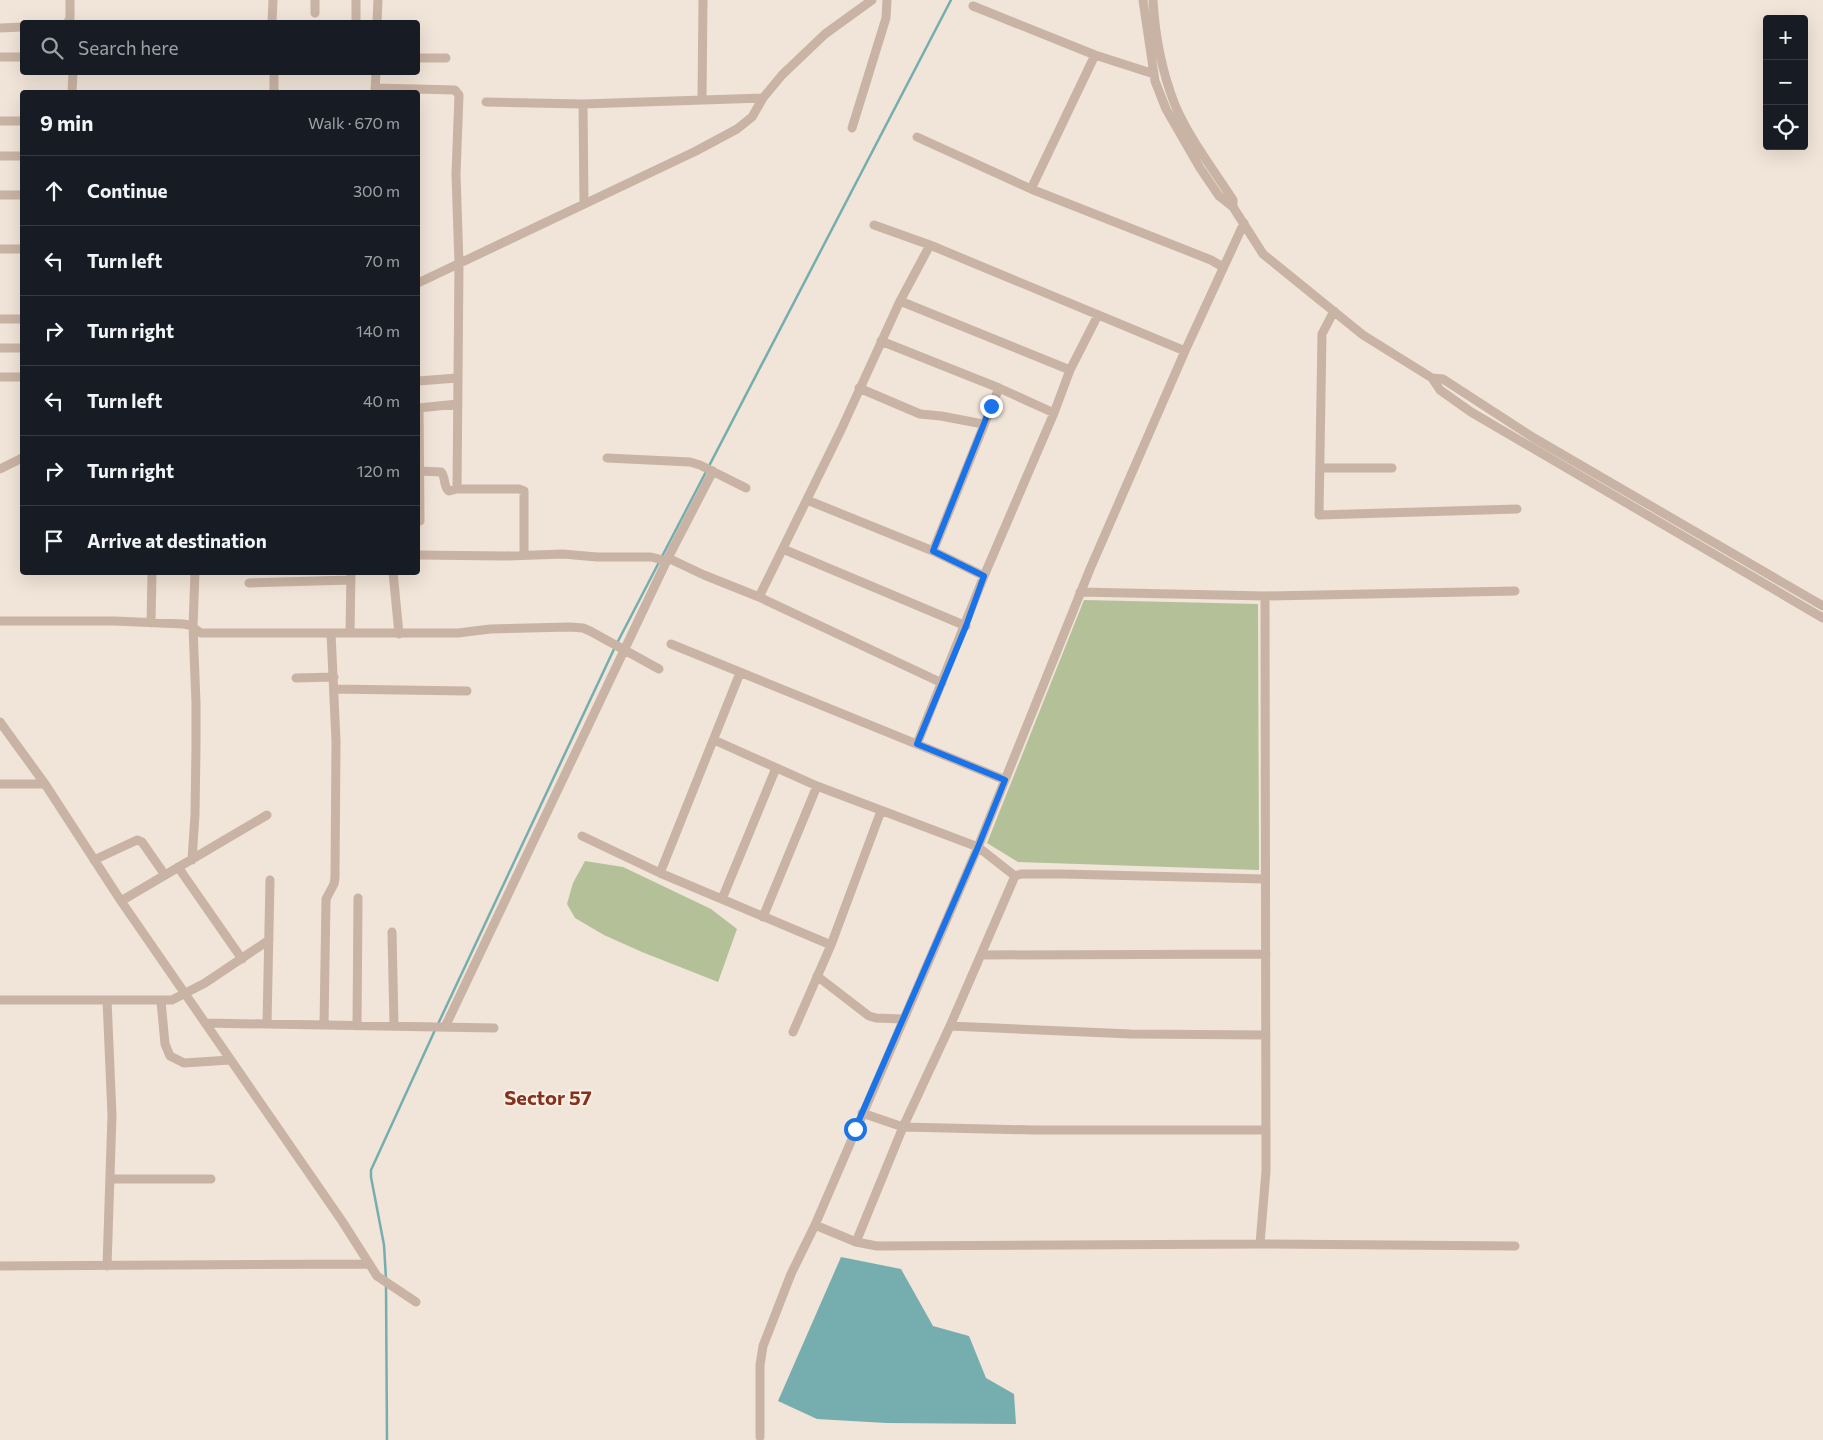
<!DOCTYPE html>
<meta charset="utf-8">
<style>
:root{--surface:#171b24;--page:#20242c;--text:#f1f3f6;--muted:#9ea1a6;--line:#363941}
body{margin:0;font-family:Commissioner,sans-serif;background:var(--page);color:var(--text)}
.controls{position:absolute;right:15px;top:15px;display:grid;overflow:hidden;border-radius:5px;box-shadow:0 5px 20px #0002}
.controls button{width:45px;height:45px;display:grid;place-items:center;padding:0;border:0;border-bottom:1px solid var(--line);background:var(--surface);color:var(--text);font:25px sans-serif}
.stop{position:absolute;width:15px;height:15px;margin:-11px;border:4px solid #1a73e8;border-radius:50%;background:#fff}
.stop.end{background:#1a73e8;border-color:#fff;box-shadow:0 1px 5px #0008}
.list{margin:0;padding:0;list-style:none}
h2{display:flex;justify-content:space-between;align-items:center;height:65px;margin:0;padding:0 20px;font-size:21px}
h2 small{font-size:16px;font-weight:400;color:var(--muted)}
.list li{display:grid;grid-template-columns:32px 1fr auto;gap:15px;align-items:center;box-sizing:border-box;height:70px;padding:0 20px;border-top:1px solid var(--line)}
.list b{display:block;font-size:19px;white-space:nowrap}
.list em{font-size:16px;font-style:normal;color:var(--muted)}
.icon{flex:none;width:28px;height:28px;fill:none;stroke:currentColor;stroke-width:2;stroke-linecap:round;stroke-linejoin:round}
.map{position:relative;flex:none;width:1823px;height:1440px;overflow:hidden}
.search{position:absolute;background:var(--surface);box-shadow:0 5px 20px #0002;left:20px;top:20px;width:400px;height:55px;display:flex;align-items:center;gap:12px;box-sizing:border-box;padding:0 18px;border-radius:5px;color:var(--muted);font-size:19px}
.panel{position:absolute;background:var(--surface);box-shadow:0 5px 20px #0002;left:20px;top:90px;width:400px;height:485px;border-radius:5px}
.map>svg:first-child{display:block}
.green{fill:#b4c098}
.water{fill:#76aeaf}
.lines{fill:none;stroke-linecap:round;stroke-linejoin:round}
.stream{stroke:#76aeaf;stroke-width:2.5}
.minor{stroke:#c9b3a4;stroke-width:9}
.route{stroke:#1a73e8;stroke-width:6}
.labels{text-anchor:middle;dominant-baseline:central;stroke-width:4;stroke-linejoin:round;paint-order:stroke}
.district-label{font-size:20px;font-weight:bold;fill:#84321e;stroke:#f9efe4}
</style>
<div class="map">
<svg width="1823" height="1440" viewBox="0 0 1823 1440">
<rect width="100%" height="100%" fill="#f1e4d8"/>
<path class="green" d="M1084 600 1258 604 1259 870 1018 862 987 843Z
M585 861 623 867 711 909 737 929 718 982 642 952 604 935 575 918 567 904 573 883Z"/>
<path class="water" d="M841 1257 901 1269 933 1326 969 1336 986 1378 1014 1394 1016 1424 886 1423 817 1419 778 1401Z"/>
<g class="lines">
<path class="stream" d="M438 1024 615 647 951 0
M386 1279 384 1245 371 1177V1170L435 1030
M386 1284 387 1440"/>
<path class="minor" d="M356 0V22
M1143 0 1155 81 1166 109 1200 168 1219 196 1233 207 1263 254 1363 335 1432 378 1443 379 1534 438 1823 606
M1153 0C1155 35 1162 72 1175 105 1189 138 1213 169 1233 200V207
M973 6 1095 55 1154 74
M315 13V0
M68 22 70 18V0
M272 22 273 0
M377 22 378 0
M0 28 22 27
M0 57H22
M418 58H446
M274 72V92
M375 88 455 90 459 95 456 174 459 264 457 489
M72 92 73 72
M375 92 376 72
M702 99 703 0
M486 102 583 104 584 204
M583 104 763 98
M0 121H22
M852 128 886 18 887 0
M917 137 1031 189 1211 260 1223 267
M0 156H22
M1031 189 1095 55
M0 195H22
M874 225 930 245 1185 351
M0 249H22
M418 283 696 151 737 129 752 117 763 98 782 75 825 34 872 0
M900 301 1070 370
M1334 311 1322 334 1319 515 1517 509
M0 319H22
M881 341 999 388 1054 413
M0 348H22
M0 377H22
M1432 378 1440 390 1471 412 1823 618
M418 381 457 378
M859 388 920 414 941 416 983 424
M418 408 458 404
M419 408 420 521
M607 458 690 462 700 465 746 488
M1320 468H1392
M0 469 22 458
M419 471 441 472C446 477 443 487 449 491L457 489H519L524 491V555
M807 500 933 551 984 576
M783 549 966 626
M933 551 999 388
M418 555 505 556 563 554 597 557H651L667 561
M668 558 704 575 759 597 942 683
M393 572 399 634
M249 583 351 580
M1080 592 1265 596 1515 591
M759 597 841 430 900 301 930 245
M0 621H115L183 624 189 625 201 633H458L490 629 570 627 583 628 590 631 659 669
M151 623 152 572
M350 633 351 572
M671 644 1005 780
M296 678 334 677
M334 689 467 691
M0 722 45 784 121 901 342 1221 377 1276 416 1302
M714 740 817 786 978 847 1015 876
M917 744 984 576 1054 413 1070 370 1098 315
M0 784H45
M582 836 660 873 831 945
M94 860 137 840 142 842 165 875
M192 860 195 815 196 746V703L193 627 195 572
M178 867 242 959
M660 873 740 673
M1265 879 1063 874H1021L1015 876 950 1026 903 1127 856 1242 877 1246 1260 1244 1515 1246
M722 899 776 768
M121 901 267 815
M763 917 817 786
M392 932 394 1026
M981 955 1266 954
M817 976 869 1016 876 1018 903 1019
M0 1000H172L205 983 269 940
M107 1000 112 1115 107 1266
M161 1001 165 1044 170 1056 184 1063 230 1060
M205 1023 494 1028
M267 1024 270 880
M324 1025 326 899 334 884 335 878 336 741 331 633
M357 1026 358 898
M950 1026 1131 1034 1266 1035
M445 1027 668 558 713 471
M793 1032 831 945 881 811
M862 1113 903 1127 1033 1130H1266
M111 1179H211
M815 1225 856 1242
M1260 1244 1266 1171 1265 596
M0 1266 368 1264
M760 1437V1365L763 1346 791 1274 815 1225 978 847 1090 569 1185 351 1244 223"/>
</g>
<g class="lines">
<path class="route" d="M855 1129 978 847 1005 780 917 744 966 626 984 576 933 551 991 406"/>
</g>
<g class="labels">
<g class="district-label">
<text x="548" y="1097">Sector 57</text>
</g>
</g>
</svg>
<div class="controls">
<button>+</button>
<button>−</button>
<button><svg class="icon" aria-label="locate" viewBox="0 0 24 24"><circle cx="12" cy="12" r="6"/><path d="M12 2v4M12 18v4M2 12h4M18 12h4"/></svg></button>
</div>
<div class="stop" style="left:855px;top:1129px"></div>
<div class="stop end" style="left:991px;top:406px"></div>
<div class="search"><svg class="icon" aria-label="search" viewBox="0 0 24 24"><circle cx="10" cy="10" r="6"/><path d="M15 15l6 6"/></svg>Search here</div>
<section class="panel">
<h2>9 min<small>Walk · 670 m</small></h2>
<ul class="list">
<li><svg class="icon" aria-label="ahead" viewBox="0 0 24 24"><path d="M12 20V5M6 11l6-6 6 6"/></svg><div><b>Continue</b></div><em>300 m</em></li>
<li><svg class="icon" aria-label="left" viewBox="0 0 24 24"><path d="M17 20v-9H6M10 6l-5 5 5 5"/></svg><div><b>Turn left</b></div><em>70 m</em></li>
<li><svg class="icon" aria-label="right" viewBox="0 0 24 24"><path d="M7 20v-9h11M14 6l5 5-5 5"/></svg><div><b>Turn right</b></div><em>140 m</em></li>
<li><svg class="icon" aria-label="left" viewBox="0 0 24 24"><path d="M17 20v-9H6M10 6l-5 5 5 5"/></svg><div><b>Turn left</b></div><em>40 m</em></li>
<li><svg class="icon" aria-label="right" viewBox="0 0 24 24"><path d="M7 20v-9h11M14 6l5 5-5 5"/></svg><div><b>Turn right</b></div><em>120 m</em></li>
<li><svg class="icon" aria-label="arrive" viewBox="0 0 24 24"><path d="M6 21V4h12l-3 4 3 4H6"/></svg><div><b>Arrive at destination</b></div></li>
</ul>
</section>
</div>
